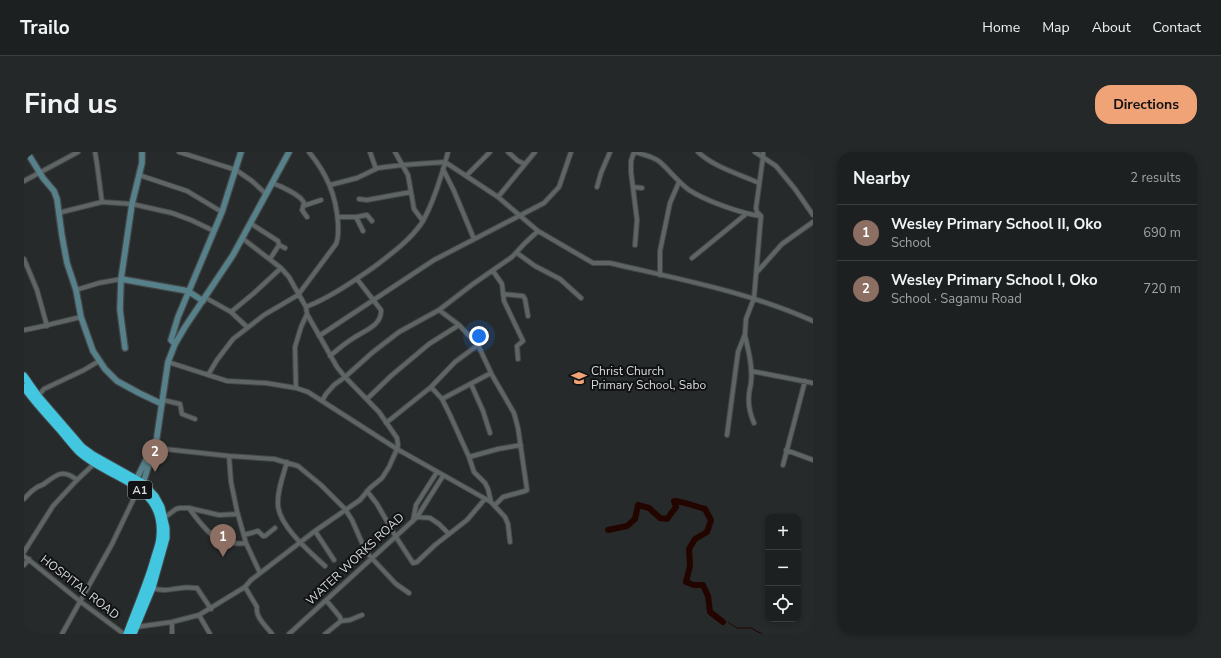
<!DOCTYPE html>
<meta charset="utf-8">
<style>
:root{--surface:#1c2020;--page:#252829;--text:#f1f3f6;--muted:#a0a3a5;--line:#3a3e3e;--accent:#efa377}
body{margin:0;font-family:"Nunito Sans",sans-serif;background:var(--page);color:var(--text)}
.controls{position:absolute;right:12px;bottom:12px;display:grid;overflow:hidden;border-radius:8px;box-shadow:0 2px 6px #0003}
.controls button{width:36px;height:36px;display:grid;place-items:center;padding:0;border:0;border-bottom:1px solid var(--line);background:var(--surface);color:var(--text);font:20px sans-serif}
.you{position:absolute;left:455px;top:184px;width:14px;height:14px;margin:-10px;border:3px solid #fff;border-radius:50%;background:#1a73e8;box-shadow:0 0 0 6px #1a73e833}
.badge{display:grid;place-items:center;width:26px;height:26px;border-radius:50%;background:var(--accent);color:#fff;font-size:13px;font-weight:700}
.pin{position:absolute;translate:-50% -33px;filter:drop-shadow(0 1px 2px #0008)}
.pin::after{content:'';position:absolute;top:21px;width:14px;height:12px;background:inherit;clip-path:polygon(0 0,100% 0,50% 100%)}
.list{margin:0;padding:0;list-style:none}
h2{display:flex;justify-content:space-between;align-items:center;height:52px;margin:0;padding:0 16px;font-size:17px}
h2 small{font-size:13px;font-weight:400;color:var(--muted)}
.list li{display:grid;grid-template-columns:26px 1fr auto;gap:12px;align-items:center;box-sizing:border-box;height:56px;padding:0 16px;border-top:1px solid var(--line)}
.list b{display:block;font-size:15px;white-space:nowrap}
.list p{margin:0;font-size:13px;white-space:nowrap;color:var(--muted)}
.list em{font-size:13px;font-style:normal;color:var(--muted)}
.icon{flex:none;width:22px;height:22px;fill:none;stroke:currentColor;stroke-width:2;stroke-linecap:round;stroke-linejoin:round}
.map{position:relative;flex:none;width:789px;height:482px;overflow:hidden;border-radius:16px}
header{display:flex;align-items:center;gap:24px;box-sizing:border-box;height:56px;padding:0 20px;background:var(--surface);border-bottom:1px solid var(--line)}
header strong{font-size:19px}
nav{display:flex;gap:22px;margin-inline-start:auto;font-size:14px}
.intro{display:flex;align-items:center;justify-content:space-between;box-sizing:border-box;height:96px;padding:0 24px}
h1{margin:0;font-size:28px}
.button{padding:10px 18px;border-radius:16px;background:var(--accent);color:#111;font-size:14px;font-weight:700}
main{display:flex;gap:24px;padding:0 24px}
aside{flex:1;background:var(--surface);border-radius:16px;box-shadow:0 2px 6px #0003}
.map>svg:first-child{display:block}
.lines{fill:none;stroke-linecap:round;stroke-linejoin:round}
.stream{stroke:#230500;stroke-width:1}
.river{stroke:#230500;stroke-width:6}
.street-casing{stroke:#434747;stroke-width:6}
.secondary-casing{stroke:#434747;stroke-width:8}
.highway-casing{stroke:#434747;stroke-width:9}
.street{stroke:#5f6465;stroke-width:4}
.secondary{stroke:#57818a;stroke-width:5.5}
.highway{stroke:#43c6df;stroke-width:7}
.labels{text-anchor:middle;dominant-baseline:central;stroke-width:4;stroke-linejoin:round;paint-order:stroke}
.shield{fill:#101213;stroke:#9c9f9f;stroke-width:1}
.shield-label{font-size:11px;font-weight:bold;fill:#d8dbdb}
.poi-label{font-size:12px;fill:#d8dbdb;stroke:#101213;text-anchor:start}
.street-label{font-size:12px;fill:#d8dbdb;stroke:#101213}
</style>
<header>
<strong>Trailo</strong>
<nav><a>Home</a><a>Map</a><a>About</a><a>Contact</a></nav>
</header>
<div class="intro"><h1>Find us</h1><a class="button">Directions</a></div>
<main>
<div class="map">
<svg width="789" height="482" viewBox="0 0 789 482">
<rect width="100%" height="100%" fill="#262a2b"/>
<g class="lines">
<path class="stream" d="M704 470 713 476H727L738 482"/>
<path class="river" d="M584 378 603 374 611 367 614 353 625 356 636 366 643 367 652 355 650 349C662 350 670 354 681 357L687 368 683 380 671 387 665 397 666 414 662 430 670 433H679L684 444 686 460 699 470"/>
<defs>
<path id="street" d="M71 0 73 12 78 50
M155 0 212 18 228 29 242 42
M346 0 352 17
M371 0 384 23 390 57 399 69
M484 0 494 9 501 12
M610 0 607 9V20L613 68 611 93
M611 0C619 3 629 4 636 10 646 19 654 30 665 38 682 49 716 61 736 64
M674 0C690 15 715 22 735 31
M731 0 752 14 771 37 789 63
M419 17 430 39 450 87
M115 23 163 39 198 60
M442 24 466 0
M0 29 54 0
M248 31C254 33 280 44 280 52 280 54 279 56 278 58L283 65
M306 33 333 26 354 16 378 13 421 10 474 45 514 79 569 111H586C654 127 725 140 789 169
M573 35 577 21 586 0
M609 35 618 36
M474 45 511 0
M335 47 343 48 387 40
M279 54 297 48
M34 61 78 50 108 52 148 61 167 68 190 79
M314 65H332L339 79
M332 65 343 63 348 69
M226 71 254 89 255 93
M493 101 511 114 536 127 557 146
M668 106 722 62
M0 107 13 138 23 174
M246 107 255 93 261 96
M469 119 478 132 480 149 499 189 493 194 494 207
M733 120 758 92 789 70
M637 123H636V99L646 51 655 30
M52 138 75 131 97 127
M479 142 499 144 501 147 504 164
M182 146 207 160 223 175
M729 146H730L737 64 733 60 732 56 739 5V0
M282 155C307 145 328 130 350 115 367 102 385 89 397 72 408 55 419 20 424 0
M415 158 435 173 454 193 468 223 490 261 494 276 503 338 501 339 479 345 471 353
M207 160 230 141 257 116
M0 178C19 175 38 169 57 165
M721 183C724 198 729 214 727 230 727 234 725 238 725 243 724 252 726 262 730 271
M295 184 410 108 520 51 535 35 547 0
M306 204C313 198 320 192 328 187 339 179 358 174 357 158L333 127
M144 210 203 229 242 231 272 236 284 240 373 297 467 350 481 365 484 372 486 390
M727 219 789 231
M184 223 193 208 209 187 240 163 274 143 312 92C315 85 314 79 314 71 312 43 303 22 285 0
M447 232 459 259 466 281
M407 235 418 247 426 263 445 305 450 320 461 331 464 337 467 350
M272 236 271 195 277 175 283 162
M14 244 20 237 60 218 75 209
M343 247 368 223 405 192 435 173
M418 247 467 221
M139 248 156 252 158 262 171 267
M298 249 302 242 310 233 321 225 349 200 375 180 415 158 449 132 488 105 501 91 514 79
M362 271 407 235 431 210 454 193
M703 283 714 200 721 182 722 167 730 146
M131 296 205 304 250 307 274 314 297 333 321 357 328 368 342 400 372 432 385 441
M762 298 789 308
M205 304 207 330 213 359 222 391 236 421
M445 305 474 297 497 293
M263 310C259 324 253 339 254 353 255 374 286 400 301 414
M759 313 781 229
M343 339 353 352 372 385 389 411 393 410 411 393 443 368 461 347
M0 347C4 343 7 339 12 336 14 334 17 334 20 332 32 323 39 316 53 328
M165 356C180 377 193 395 222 391
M393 365 406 366 415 372 425 382
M140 366 152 357 156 356H165L195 363 214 362
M389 369 392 353 413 320
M291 379 310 408
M220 383 234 379 239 384H241L251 376
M0 400 29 354 53 328 71 311
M0 404 57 450 100 482
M0 413 5 407
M221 435 233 455C231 465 242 474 248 482
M128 436C142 440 145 437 157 436 162 435 168 436 173 436L187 457
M175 463 186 482
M317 469 326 468 338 463
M112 475 148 470 175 463 221 435 227 428 291 379 336 348 346 336 358 326 365 315 373 297 374 293 373 286 355 260 321 225 313 215 283 162 282 155 270 134 265 125 257 116 218 86
M38 482 88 392 112 342 116 338
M148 482V470
M265 482 393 365 419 324
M301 482 317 469 316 465 302 448"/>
<path id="secondary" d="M3 0 19 26 30 39 33 47 38 84 43 111 52 138 57 165 69 199 81 217 93 229 115 241 138 252
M97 127 164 139 179 149
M151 192 147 188 154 165 198 60 217 0
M101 196 96 158 97 127 108 52 118 11V0
M111 330 123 306
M118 334 132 291 144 210 151 192 161 175 209 103 265 0"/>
<path id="highway" d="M0 224 14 244 58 295 69 303 119 331 131 344 137 355 142 376V386L128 436 109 482
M0 235C11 251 25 265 37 279 43 286 49 294 55 300 85 328 141 331 136 384 136 392 132 400 130 408 123 433 112 457 103 482"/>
</defs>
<use href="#street" class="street-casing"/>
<use href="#secondary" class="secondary-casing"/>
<use href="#highway" class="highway-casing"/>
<use href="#street" class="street"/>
<use href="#secondary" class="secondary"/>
<use href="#highway" class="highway"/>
</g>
<defs>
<symbol id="school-bare" viewBox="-9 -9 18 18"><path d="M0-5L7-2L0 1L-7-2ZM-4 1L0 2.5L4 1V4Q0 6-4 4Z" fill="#efa377" stroke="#101213" stroke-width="2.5" paint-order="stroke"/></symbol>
</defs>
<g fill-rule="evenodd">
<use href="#school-bare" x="544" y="215" width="22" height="22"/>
</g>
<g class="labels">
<rect class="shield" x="104" y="329" width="24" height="18" rx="3"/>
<g class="shield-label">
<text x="116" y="338">A1</text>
</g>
<g class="poi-label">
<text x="567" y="219">Christ Church<tspan x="567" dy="14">Primary School, Sabo</tspan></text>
</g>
<g class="street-label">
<text transform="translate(331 407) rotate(-43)">WATER WORKS ROAD</text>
<text transform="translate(56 435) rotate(38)">HOSPITAL ROAD</text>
</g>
</g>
</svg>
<div class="controls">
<button>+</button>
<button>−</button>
<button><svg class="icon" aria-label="locate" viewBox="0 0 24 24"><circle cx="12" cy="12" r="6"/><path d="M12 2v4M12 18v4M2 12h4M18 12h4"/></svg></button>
</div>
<div class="you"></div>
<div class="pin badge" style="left:199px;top:405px;background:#8d6e63">1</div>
<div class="pin badge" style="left:131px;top:320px;background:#8d6e63">2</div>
</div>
<aside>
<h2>Nearby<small>2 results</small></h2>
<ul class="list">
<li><span class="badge" style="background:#8d6e63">1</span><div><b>Wesley Primary School II, Oko</b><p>School</p></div><em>690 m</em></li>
<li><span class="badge" style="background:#8d6e63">2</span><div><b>Wesley Primary School I, Oko</b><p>School · Sagamu Road</p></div><em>720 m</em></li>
</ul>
</aside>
</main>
